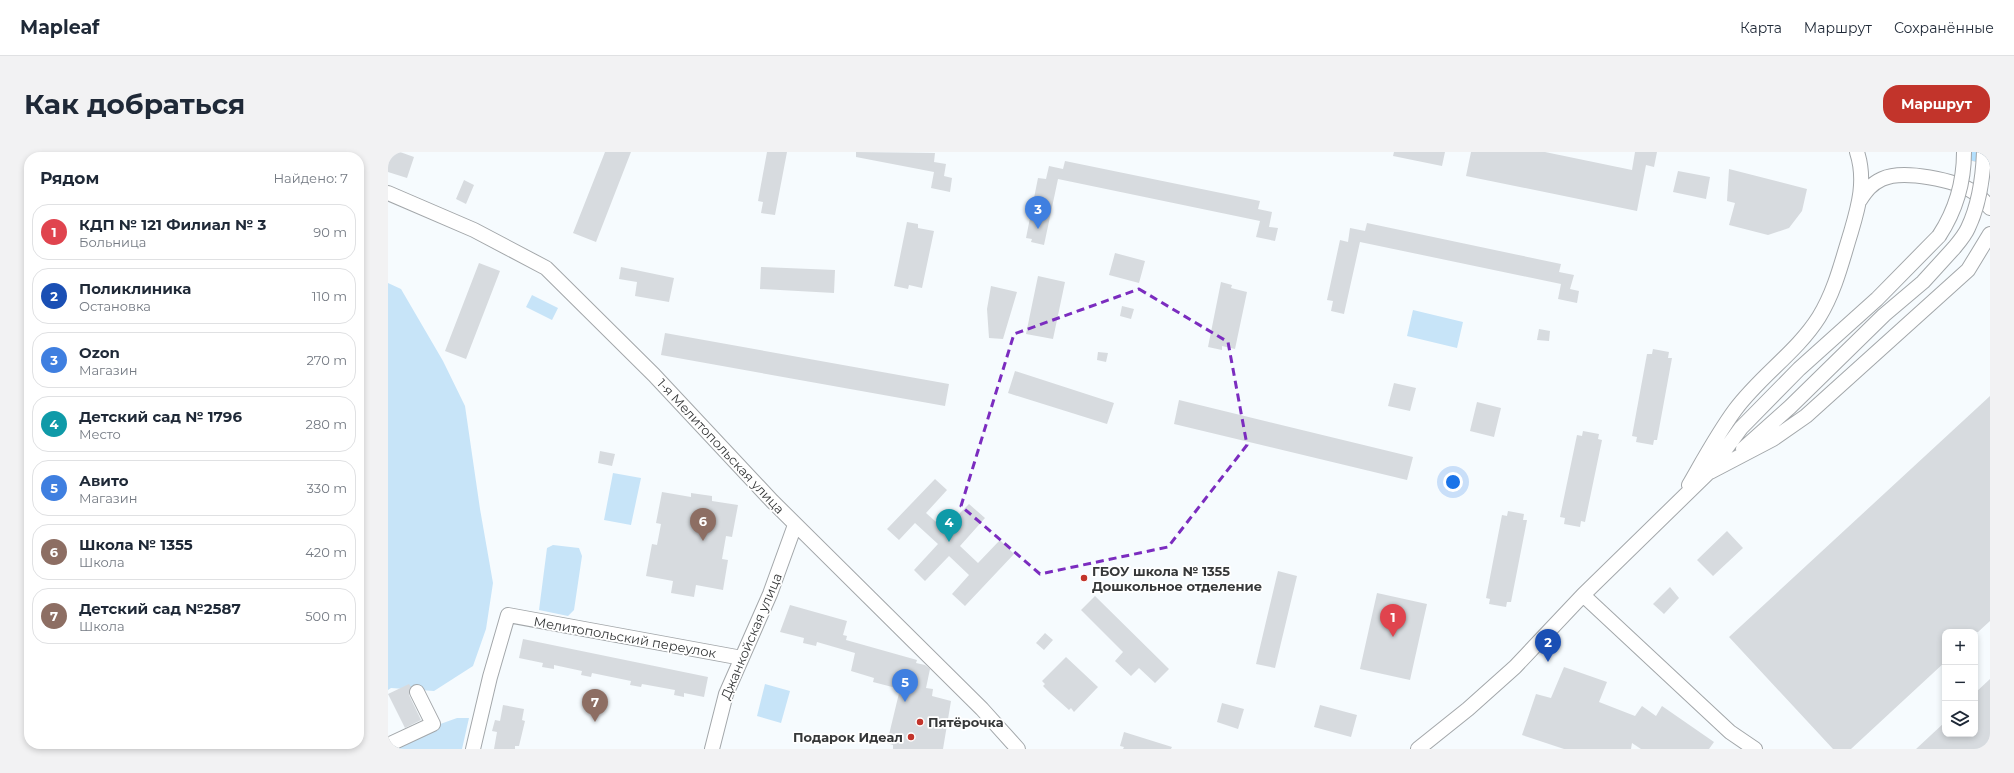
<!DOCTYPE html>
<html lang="ru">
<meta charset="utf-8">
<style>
:root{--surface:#fff;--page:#f2f2f3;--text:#1f2937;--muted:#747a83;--line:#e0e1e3;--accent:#c2342b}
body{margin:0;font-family:Montserrat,sans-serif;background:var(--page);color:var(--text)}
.controls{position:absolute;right:12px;bottom:12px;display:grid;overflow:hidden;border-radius:8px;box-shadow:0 2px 6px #0003}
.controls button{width:36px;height:36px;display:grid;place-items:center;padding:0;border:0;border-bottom:1px solid var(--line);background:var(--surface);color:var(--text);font:20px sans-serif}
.you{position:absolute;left:1065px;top:330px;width:14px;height:14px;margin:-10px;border:3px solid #fff;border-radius:50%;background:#1a73e8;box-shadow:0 0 0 6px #1a73e833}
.badge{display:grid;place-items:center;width:26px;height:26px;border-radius:50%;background:var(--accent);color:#fff;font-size:13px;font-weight:700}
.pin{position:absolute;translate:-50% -33px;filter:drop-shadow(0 1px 2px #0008)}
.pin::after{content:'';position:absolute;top:21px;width:14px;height:12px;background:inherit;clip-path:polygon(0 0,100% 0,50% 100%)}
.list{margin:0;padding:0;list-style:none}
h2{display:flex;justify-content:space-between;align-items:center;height:52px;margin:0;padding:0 16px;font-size:17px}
h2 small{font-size:13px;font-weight:400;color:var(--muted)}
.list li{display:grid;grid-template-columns:26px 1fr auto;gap:12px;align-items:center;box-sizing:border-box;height:56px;margin:0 8px 8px;padding:0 8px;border:1px solid var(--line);border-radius:16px}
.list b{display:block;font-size:15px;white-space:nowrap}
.list p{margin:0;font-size:13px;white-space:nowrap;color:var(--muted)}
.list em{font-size:13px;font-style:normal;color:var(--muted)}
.icon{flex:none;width:22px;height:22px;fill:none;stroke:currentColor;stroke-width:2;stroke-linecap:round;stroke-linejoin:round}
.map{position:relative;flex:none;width:1602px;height:597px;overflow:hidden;border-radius:16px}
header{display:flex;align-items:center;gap:24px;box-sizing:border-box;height:56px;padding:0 20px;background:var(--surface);border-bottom:1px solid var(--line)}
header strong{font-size:19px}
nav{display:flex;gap:22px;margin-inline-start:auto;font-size:14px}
.intro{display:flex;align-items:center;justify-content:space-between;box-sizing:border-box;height:96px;padding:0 24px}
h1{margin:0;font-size:28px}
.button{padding:10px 18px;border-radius:16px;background:var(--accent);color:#fff;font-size:14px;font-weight:700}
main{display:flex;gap:24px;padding:0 24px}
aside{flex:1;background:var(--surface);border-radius:16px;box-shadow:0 2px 6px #0003}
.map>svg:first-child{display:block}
.green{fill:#c7e4f8}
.building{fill:#d7dbdf}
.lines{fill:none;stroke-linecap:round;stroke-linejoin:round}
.minor-casing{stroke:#a3a7aa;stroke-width:16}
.major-casing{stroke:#d7d7d7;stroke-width:18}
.minor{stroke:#fff;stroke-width:14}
.major{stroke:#b2dffd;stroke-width:17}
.minor-bridge-casing{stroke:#a3a7aa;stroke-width:16;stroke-linecap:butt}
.minor-bridge{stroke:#fff;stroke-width:14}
.marked{fill:none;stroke:#7b2cbf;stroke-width:3;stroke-dasharray:8 5;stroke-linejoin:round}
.poi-dot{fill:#c2342b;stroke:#fff;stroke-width:1.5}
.labels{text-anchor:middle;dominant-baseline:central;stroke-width:3.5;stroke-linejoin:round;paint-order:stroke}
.street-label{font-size:13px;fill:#363839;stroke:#fff}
.poi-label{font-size:13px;font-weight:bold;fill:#363839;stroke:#fff;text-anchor:start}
</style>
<header>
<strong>Mapleaf</strong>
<nav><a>Карта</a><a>Маршрут</a><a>Сохранённые</a></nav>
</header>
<div class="intro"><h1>Как добраться</h1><a class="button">Маршрут</a></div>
<main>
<aside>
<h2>Рядом<small>Найдено: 7</small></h2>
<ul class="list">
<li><span class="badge" style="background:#e0444e">1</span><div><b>КДП № 121 Филиал № 3</b><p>Больница</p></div><em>90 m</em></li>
<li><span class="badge" style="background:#1a4fb4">2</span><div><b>Поликлиника</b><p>Остановка</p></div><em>110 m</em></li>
<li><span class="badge" style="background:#3f7fe0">3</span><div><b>Ozon</b><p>Магазин</p></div><em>270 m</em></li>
<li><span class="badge" style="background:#0f9aa8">4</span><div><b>Детский сад № 1796</b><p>Место</p></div><em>280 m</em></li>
<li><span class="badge" style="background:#3f7fe0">5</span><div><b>Авито</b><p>Магазин</p></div><em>330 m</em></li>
<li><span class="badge" style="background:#8d6e63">6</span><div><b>Школа № 1355</b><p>Школа</p></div><em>420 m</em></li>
<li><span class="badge" style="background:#8d6e63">7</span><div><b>Детский сад №2587</b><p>Школа</p></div><em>500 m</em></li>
</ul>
</aside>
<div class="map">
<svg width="1602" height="597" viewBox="0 0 1602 597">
<rect width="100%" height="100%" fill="#f6fbfe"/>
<path class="green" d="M0 131 13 137 55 209 77 254 92 357 105 431 98 477 85 514 46 539 3 536 0 538Z
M144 143 170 156 164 168 138 155Z
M1025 158 1075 170 1069 196 1019 184Z
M225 321 253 326 243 373 216 368Z
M165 393 191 396 194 404 186 458 180 464 151 458 159 396Z
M377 532 402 539 393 571 369 564Z
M69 566H81L74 597H2L44 575Z"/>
<path class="building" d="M0 0H12L26 5 19 26 0 20Z
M217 0H243L208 90 185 81Z
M379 0H399L387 63 373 61 375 50 370 49Z
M468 0 547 1 546 10 558 12 556 24 564 26 562 40 543 36 546 20 468 5Z
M1006 0H1057L1054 14 1005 4Z
M1083 0H1157L1244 18 1247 0H1269L1266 15 1258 13 1249 59 1078 24Z
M677 9 872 49 870 57 884 60 881 75 890 76 887 89 868 85 872 69 670 27 656 93 643 90 644 87 638 86 650 26 658 27 661 14 675 17Z
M1341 17 1419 37 1414 59 1401 76 1380 83 1341 73 1347 51 1339 49Z
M1290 19 1322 25 1318 47 1285 40Z
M76 28 86 33 78 52 68 47Z
M519 70 530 72V76L546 79 534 136 521 133 520 137 506 134Z
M979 71 1173 112 1171 120 1186 123 1182 137 1191 139 1189 151 1170 147 1173 132 972 90 956 162 943 159 945 149 939 148 952 88 960 90 962 76 977 79Z
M727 101 757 109 751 131 721 123Z
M91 111 112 119 78 207 57 199Z
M233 115 286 126 281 150 247 144 249 130 231 127Z
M373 115 447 118 446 141 372 137Z
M650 124 677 130 665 187 638 182Z
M833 130 844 133 843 136 859 140 847 197 834 194V198L820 195Z
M603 134 629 140 615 187 601 186 599 157Z
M734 154 746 157 743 167 732 164Z
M1151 177 1162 179 1161 189 1149 188Z
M277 181 561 232 557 254 273 203Z
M1265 197 1281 200 1280 206H1284L1269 288H1266L1265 293 1248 290 1249 285 1244 284 1259 202H1264Z
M710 200 720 201 718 210 709 208Z
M627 219 726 251 719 272 620 241Z
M1006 231 1028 236 1022 259 1000 254Z
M1602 244V469L1590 480H1557V510L1463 597H1445L1341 485Z
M791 248 1025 305 1019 328 786 272Z
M1089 250 1113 256 1106 285 1082 279Z
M1195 279 1211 282 1210 287 1214 288 1197 370 1193 369 1192 375 1176 372 1177 366 1172 365 1189 283 1194 284Z
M212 299 227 302 224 314 210 311Z
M547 327 559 338 538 361 556 377 581 352 597 366 572 394 590 411 612 388 626 402 577 454 564 442 581 423 561 404 537 429 526 418 550 392 527 371 511 388 499 377Z
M274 340 303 345V341L324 344V349L350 353 344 385 338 384 334 407 340 408 335 438 308 433 306 445 283 441 285 429 258 424 264 392 269 393 273 372 268 371Z
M1120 359 1136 362 1135 368H1139L1123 450H1119L1118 455 1101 452 1102 447 1098 446 1114 363 1119 364Z
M1339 379 1355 396 1325 424 1309 408Z
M890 419 909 424 887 516 868 512Z
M1282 435 1291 446 1276 462 1265 452Z
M989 441 1039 452 1022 528 972 517Z
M707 444 781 517 767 531 751 516 743 524 727 509 735 500 693 458Z
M402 453 459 469 455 483 459 484 458 488 529 508 528 511 537 513 542 517 538 536 545 537 544 544 563 549 555 597H505V593L499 591 512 537 485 530 486 526 463 519 467 501 429 490 428 494 415 491 416 486 392 480Z
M657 481 665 488 656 498 648 491Z
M135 487 320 525 316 545 296 541V545L286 543 287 538 254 532 253 535 242 533 243 529 204 521 203 525 193 523 194 519 166 513V517L154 515 155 511 131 506Z
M678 505 710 535 686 560 683 556 681 558 662 541 655 534 657 532 654 529Z
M1176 515 1219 530 1211 550 1247 564 1254 554 1268 564 1274 554 1326 590 1321 597H1253L1244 591 1243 597H1176L1134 583 1148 542 1163 546Z
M1602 527V597H1528L1557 570V582H1587V541Z
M21 532 23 535 21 543 33 568 17 576 0 542Z
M834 551 856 557 850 577 829 570Z
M115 553 136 557 134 568 137 569 131 594H127V597H106L109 580 104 579 107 568 112 569Z
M932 553 969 563 963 585 926 575Z
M736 580 784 595 783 597H735L736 595 732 594Z"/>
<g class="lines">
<defs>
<path id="minor" d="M0 41 86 78 158 116 266 223 384 349 594 557 630 597
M1472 48C1478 39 1483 32 1494 27 1515 17 1568 28 1587 41 1593 45 1597 50 1602 56
M1355 297 1402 255 1496 163 1535 130 1566 96
M1322 320 1385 287 1418 264 1580 118 1602 82
M1301 333C1316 307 1330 281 1347 258 1372 224 1409 200 1431 165 1447 139 1454 109 1463 80 1471 53 1478 28 1469 0
M1195 443 1342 580 1367 597
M0 593 45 572 29 540
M85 597 102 525 120 463 354 506
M324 597 338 542 382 442 407 373
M1030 597 1080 557 1127 515 1195 443 1320 321 1353 276 1411 217 1489 147 1551 84"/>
<path id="major" d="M1585 0 1602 4"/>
</defs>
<use href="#minor" class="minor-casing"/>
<use href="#major" class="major-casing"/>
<use href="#minor" class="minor"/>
<use href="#major" class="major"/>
<defs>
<path id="minor-bridge" d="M1551 84C1568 58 1576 31 1576 0
M1566 96C1571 90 1577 83 1580 76 1591 53 1595 25 1596 0"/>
</defs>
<use href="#minor-bridge" class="minor-bridge-casing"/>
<use href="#minor-bridge" class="minor-bridge"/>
</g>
<path class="marked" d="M751 137 840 190 859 293 780 395 652 422 573 354 626 182Z"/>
<g class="poi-dot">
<circle cx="696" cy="426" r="4"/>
<circle cx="532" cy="570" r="4"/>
<circle cx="523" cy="585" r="4"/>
</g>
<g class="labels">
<g class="street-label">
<text transform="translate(333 294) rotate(47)">1-я Мелитопольская улица</text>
<text transform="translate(363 484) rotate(-67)">Джанкойская улица</text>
<text transform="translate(237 485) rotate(10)">Мелитопольский переулок</text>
</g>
<g class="poi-label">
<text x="704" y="419">ГБОУ школа № 1355<tspan x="704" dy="15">Дошкольное отделение</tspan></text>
<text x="540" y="570">Пятёрочка</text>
<text x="515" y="585" text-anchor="end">Подарок Идеал</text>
</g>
</g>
</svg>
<div class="controls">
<button>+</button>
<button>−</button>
<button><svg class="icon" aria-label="layers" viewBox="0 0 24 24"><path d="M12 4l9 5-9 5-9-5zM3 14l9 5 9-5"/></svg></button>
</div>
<div class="you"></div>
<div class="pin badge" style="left:1005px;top:485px;background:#e0444e">1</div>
<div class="pin badge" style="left:1160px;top:510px;background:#1a4fb4">2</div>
<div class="pin badge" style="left:650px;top:77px;background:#3f7fe0">3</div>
<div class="pin badge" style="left:561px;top:390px;background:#0f9aa8">4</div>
<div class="pin badge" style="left:517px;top:550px;background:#3f7fe0">5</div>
<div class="pin badge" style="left:315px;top:389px;background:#8d6e63">6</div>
<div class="pin badge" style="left:207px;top:570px;background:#8d6e63">7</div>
</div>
</main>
